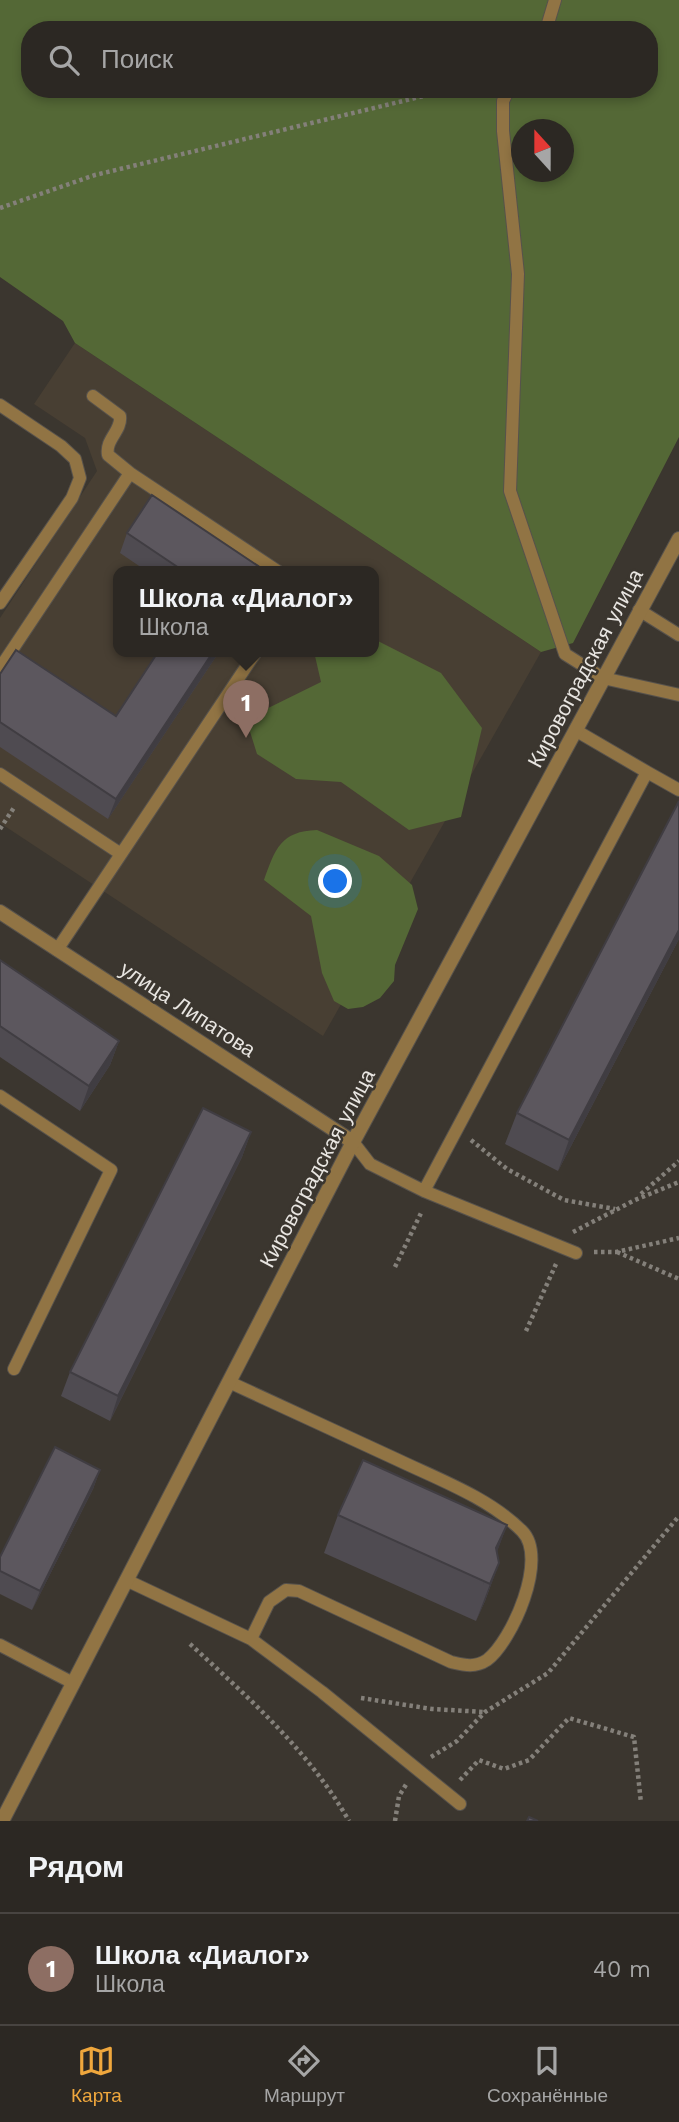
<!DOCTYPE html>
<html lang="ru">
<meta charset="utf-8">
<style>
:root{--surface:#2c2823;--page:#383430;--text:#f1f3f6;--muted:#a6a6a6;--line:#484441;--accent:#efa73d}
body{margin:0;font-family:"Work Sans",sans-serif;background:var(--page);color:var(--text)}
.compass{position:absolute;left:511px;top:119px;width:63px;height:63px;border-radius:50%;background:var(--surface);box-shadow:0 4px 10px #0003;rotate:339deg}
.you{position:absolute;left:336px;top:882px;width:24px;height:24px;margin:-18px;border:5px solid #fff;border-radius:50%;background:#1a73e8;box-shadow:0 0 0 10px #1a73e833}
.badge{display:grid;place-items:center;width:46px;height:46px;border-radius:50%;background:var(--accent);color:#fff;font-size:23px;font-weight:700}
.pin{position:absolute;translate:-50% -58px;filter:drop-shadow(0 2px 4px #0008)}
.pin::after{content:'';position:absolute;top:37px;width:24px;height:21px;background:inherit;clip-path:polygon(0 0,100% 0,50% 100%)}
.popup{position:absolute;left:113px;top:566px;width:266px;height:91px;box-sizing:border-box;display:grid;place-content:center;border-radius:14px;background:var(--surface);filter:drop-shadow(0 2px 5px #0005);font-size:23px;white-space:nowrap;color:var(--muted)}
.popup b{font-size:26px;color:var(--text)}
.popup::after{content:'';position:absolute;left:50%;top:100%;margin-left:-14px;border:14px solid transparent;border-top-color:var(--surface)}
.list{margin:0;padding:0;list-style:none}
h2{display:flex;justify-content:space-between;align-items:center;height:91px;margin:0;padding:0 28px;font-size:30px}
h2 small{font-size:23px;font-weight:400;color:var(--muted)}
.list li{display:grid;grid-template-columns:46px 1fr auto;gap:21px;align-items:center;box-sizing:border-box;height:112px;padding:0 28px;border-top:2px solid var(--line)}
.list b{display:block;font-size:26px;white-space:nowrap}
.list p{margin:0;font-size:23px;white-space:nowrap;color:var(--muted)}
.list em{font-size:23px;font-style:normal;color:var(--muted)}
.icon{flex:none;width:38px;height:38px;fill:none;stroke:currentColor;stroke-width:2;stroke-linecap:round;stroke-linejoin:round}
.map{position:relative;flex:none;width:679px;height:1821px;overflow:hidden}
.search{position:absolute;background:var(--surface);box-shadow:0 4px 10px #0003;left:21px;right:21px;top:21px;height:77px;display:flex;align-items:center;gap:18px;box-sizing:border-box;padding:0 24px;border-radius:28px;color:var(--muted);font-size:26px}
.sheet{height:203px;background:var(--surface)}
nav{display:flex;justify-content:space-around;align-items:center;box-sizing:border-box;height:98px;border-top:2px solid var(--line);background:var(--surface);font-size:19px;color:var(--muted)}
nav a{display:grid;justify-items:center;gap:4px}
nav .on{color:var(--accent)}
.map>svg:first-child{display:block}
.built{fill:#483f33;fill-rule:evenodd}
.green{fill:#546836;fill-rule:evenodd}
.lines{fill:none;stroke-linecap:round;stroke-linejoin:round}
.service-casing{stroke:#57524c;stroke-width:14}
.tertiary-casing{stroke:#57524c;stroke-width:16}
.path{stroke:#84807a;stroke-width:4.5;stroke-dasharray:3.5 3.5;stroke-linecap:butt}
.service{stroke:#917444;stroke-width:12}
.tertiary{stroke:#917444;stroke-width:14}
.wall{fill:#4f4b51}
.shaded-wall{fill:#403d42}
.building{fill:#5c575e;stroke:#403d42;stroke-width:2}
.labels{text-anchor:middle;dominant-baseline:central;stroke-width:5;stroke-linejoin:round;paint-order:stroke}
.street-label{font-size:21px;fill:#e9e6e2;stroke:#3b362f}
</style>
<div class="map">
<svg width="679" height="1821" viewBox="0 0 679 1821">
<rect width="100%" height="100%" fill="#3b362f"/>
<path class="built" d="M75 343 541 652 323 1036 0 823V618L97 471 85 438 34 404ZM118 572H374V652H118Z"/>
<path class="green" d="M0 0H679V437L573 643 541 652 75 343 63 321 0 277ZM30 30H649V89H30ZM522 130H564V172H522Z
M374 639 441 673 482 728 461 817 409 830 341 782 296 779 257 754 246 719 321 682 315 656 318 652H374Z
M317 830 379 856 412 885 418 909 395 965 394 981 380 998 363 1007 348 1009 334 1001 322 973 311 916 264 880C275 849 281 831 317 830Z"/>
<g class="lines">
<defs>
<path id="service" d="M546 30 555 0
M509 89 503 101V131L518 274 510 491 565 654 603 678 679 695
M93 396 120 416C122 431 105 439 108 455L130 473
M0 405 61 446 75 459 80 478 72 498 0 603
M639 610 679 635
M0 668 130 473 279 572
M647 772 679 790
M0 774 121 854
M57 950 256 652
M0 1096 111 1170 14 1369
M353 1142 370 1164 424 1191 576 1253
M424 1191 647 772 575 730
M126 1580 251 1639 269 1602 286 1590 299 1591 451 1662C464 1665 475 1668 487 1660 512 1641 549 1558 522 1531 489 1498 440 1480 398 1460 342 1434 285 1408 229 1382
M251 1639 322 1692 460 1804
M0 1645 73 1683"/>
<path id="tertiary" d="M0 912 353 1142
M2 1821 353 1142 679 539"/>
</defs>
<use href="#service" class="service-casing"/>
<use href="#tertiary" class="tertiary-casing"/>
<path class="path" d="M0 208 95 175 453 89
M0 829 15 806
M471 1140 507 1169 564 1200 615 1209
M641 1194 679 1161
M573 1232 635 1200 679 1182
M594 1252H616L679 1238
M617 1252 679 1279
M395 1267 422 1211
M526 1331 556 1264
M190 1644C249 1698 309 1751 349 1821
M361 1698 432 1709 484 1712
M431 1757 457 1741 485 1712 548 1673 679 1516
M460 1780 479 1760 504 1769 529 1760 569 1718 634 1737 641 1803
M395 1821 399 1796 407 1783"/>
<use href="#service" class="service"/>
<use href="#tertiary" class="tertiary"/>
</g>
<path class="wall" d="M127 533 267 572H148L120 553Z
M219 652 108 819 0 747V674L116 716Z
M679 801V939L558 1171 505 1144 517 1113Z
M0 960 119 1041 110 1065 80 1111 0 1057Z
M251 1132 242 1157 110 1421 61 1396 70 1372Z
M100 1470 93 1489 32 1610 0 1594V1557Z
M338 1515 507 1525 497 1551 499 1563 485 1601 476 1621 324 1553Z"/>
<path class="shaded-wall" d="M213 652H219L108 819 116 799Z
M679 930V939L558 1171 569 1140Z
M119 1041 110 1065 80 1111 89 1086Z
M251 1132 242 1157 110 1421 118 1396Z
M100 1470 93 1489 32 1610 40 1591Z
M507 1525 493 1563 483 1585 496 1548Z
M499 1563 485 1601 476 1621 490 1584Z"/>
<path class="building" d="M152 495 267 572H185L127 533Z
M16 650 116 716 158 652H213L116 799 0 722V674Z
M679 801V930L569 1140 517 1113Z
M0 960 119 1041 89 1086 0 1026Z
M203 1108 251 1132 118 1396 70 1372Z
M55 1447 100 1470 40 1591 0 1571V1557Z
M363 1460 507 1525 496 1548 499 1563 490 1584 338 1515Z
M529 1817 538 1821H527Z"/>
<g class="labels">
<g class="street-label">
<text transform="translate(585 668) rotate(-62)">Кировоградская улица</text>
<text transform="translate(188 1009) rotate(33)">улица Липатова</text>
<text transform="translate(317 1168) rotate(-62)">Кировоградская улица</text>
</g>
</g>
</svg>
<svg class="compass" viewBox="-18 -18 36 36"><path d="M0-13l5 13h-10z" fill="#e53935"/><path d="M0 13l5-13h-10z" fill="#a6a6a6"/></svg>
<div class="you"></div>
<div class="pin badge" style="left:246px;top:738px;background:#8d6e63">1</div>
<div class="popup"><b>Школа «Диалог»</b>Школа</div>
<div class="search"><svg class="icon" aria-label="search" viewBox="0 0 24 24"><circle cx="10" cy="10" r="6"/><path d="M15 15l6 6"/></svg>Поиск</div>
</div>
<section class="sheet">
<h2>Рядом<small></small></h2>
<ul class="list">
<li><span class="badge" style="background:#8d6e63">1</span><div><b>Школа «Диалог»</b><p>Школа</p></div><em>40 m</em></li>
</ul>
</section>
<nav>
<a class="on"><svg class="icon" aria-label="map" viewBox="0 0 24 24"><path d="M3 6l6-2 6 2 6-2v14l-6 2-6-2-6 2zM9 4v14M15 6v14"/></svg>Карта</a>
<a><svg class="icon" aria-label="directions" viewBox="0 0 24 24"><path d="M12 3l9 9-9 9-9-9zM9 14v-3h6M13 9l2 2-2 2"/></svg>Маршрут</a>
<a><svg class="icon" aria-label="saved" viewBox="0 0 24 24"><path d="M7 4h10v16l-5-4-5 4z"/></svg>Сохранённые</a>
</nav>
